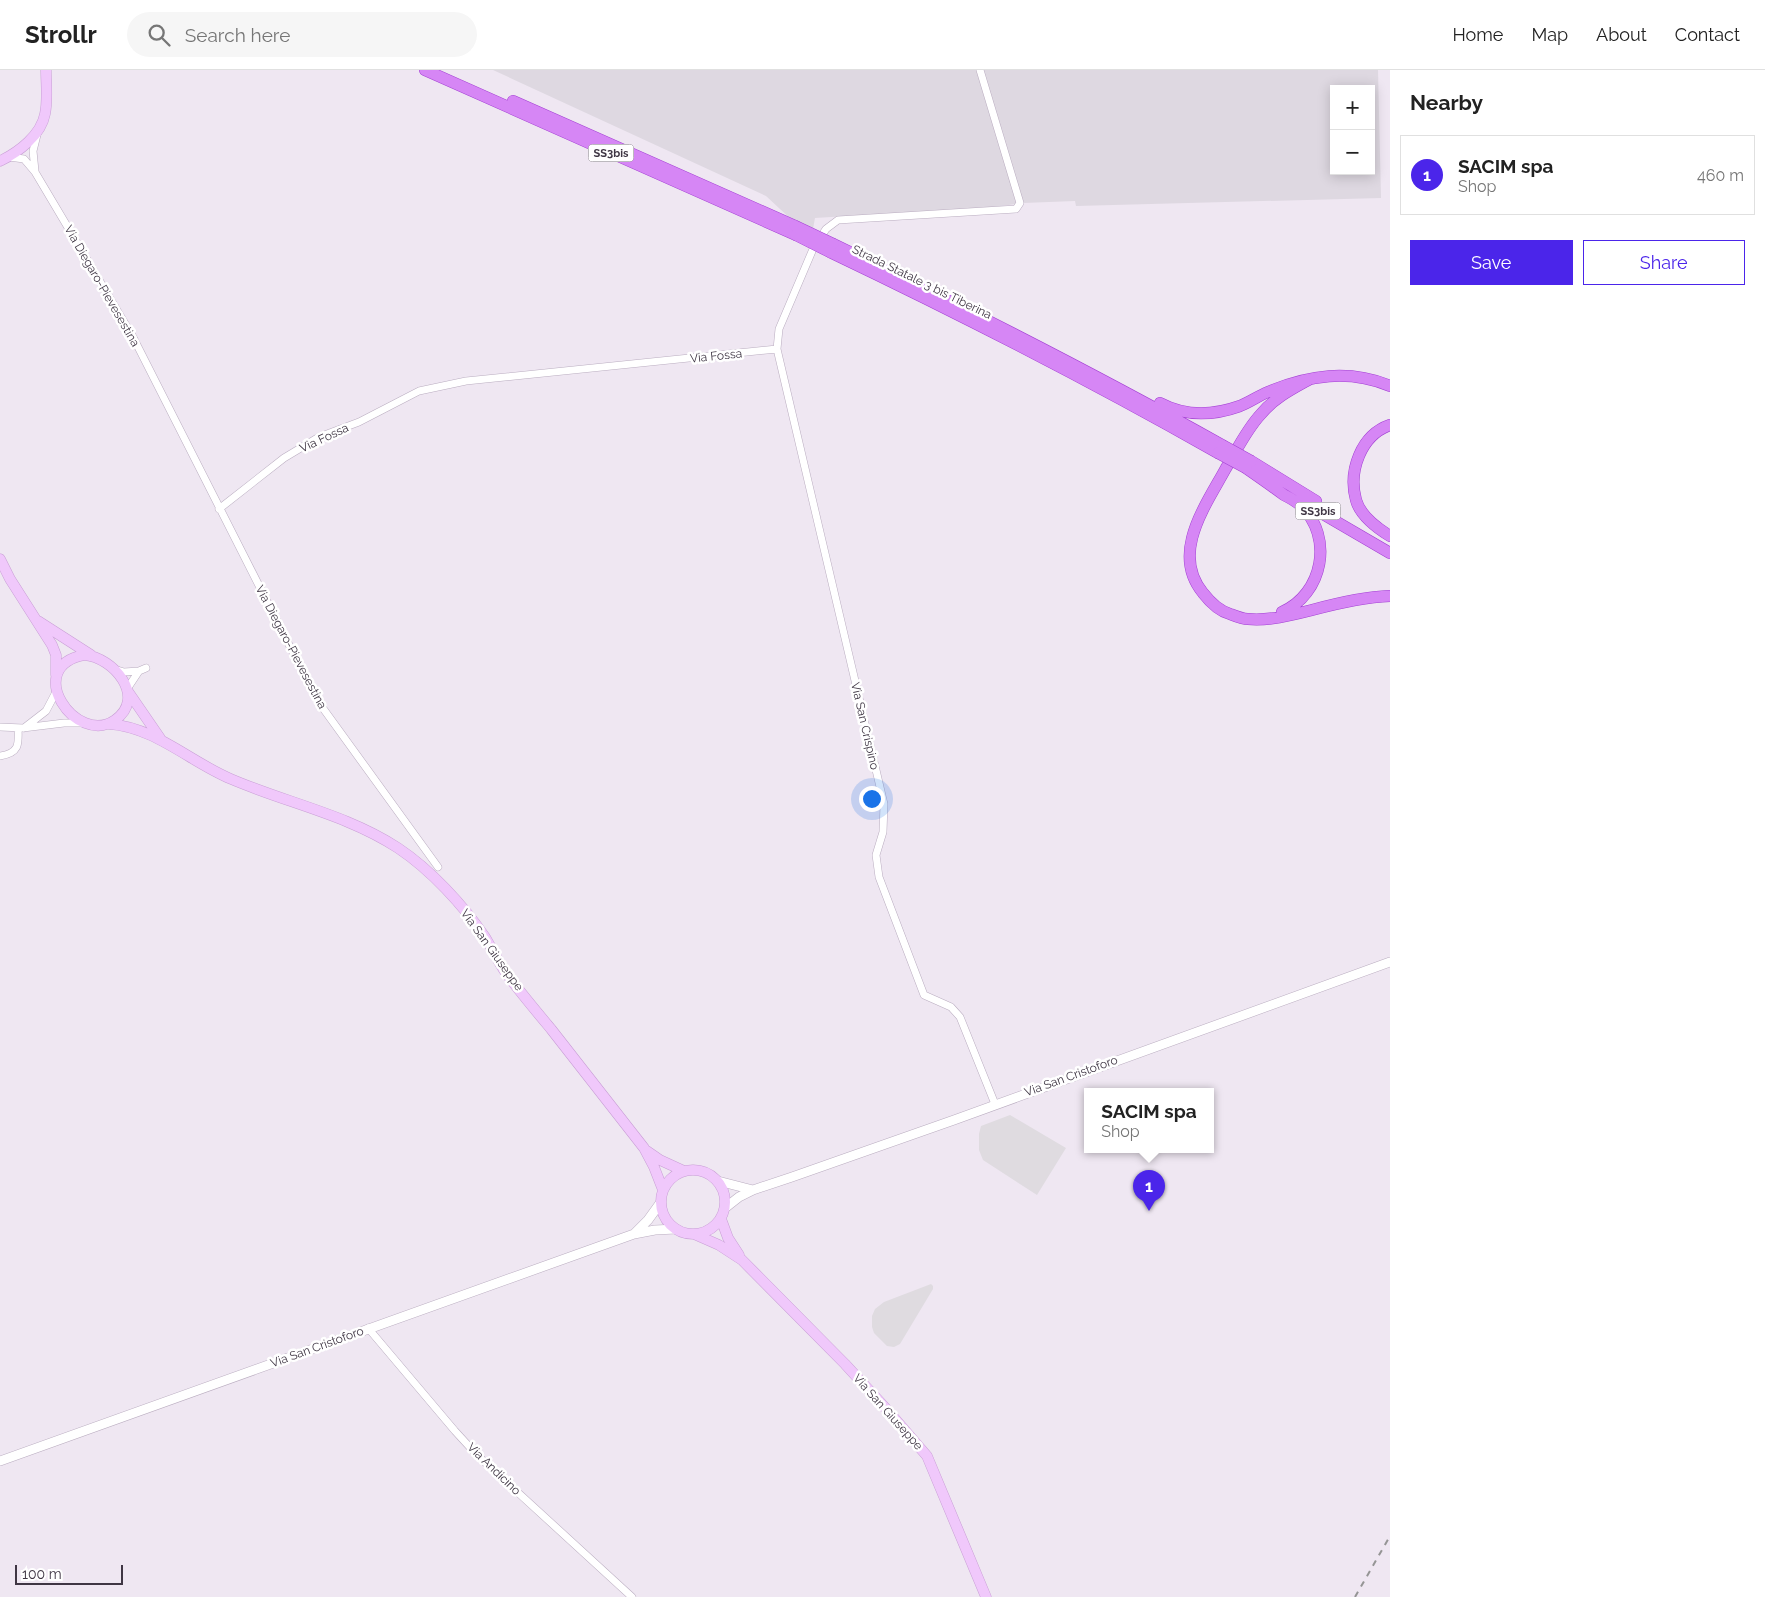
<!DOCTYPE html>
<meta charset="utf-8">
<style>
:root{--surface:#fff;--page:#f6f6f6;--text:#222;--muted:#767676;--line:#e0e0e0;--accent:#4b25ea}
body{margin:0;font-family:Raleway,sans-serif;background:var(--page);color:var(--text)}
.controls{position:absolute;right:15px;top:15px;display:grid;overflow:hidden;border-radius:0px;box-shadow:0 2px 12px #0003}
.controls button{width:45px;height:45px;display:grid;place-items:center;padding:0;border:0;border-bottom:1px solid var(--line);background:var(--surface);color:var(--text);font:25px sans-serif}
.scale{position:absolute;left:15px;bottom:12px;width:108px;box-sizing:border-box;padding-left:5px;border:2px solid #3f3644;border-top:0;font-size:14px;line-height:18px;white-space:nowrap;color:#3f3644;-webkit-text-stroke:4px #fff;paint-order:stroke}
.you{position:absolute;left:871px;top:728px;width:18px;height:18px;margin:-12px;border:4px solid #fff;border-radius:50%;background:#1a73e8;box-shadow:0 0 0 8px #1a73e833}
.badge{display:grid;place-items:center;width:32px;height:32px;border-radius:50%;background:var(--accent);color:#fff;font-size:16px;font-weight:700}
.pin{position:absolute;translate:-50% -41px;filter:drop-shadow(0 1px 2px #0008)}
.pin::after{content:'';position:absolute;top:26px;width:18px;height:15px;background:inherit;clip-path:polygon(0 0,100% 0,50% 100%)}
.popup{position:absolute;left:1084px;top:1018px;width:130px;height:65px;box-sizing:border-box;display:grid;place-content:center;border-radius:0px;background:var(--surface);filter:drop-shadow(0 1px 4px #0005);font-size:16px;white-space:nowrap;color:var(--muted)}
.popup b{font-size:19px;color:var(--text)}
.popup::after{content:'';position:absolute;left:50%;top:100%;margin-left:-10px;border:10px solid transparent;border-top-color:var(--surface)}
.list{margin:0;padding:0;list-style:none}
h2{display:flex;justify-content:space-between;align-items:center;height:65px;margin:0;padding:0 20px;font-size:21px}
h2 small{font-size:16px;font-weight:400;color:var(--muted)}
.list li{display:grid;grid-template-columns:32px 1fr auto;gap:15px;align-items:center;box-sizing:border-box;height:80px;margin:0 10px 10px;padding:0 10px;border:1px solid var(--line);border-radius:0px}
.list b{display:block;font-size:19px;white-space:nowrap}
.list p{margin:0;font-size:16px;white-space:nowrap;color:var(--muted)}
.list em{font-size:16px;font-style:normal;color:var(--muted)}
.actions{display:flex;gap:10px;padding:15px 20px}
.actions a{flex:1;padding:11px 0;border:1px solid var(--accent);border-radius:0px;text-align:center;font-size:18px;color:var(--accent)}
.actions .main{background:var(--accent);color:#fff}
.icon{flex:none;width:28px;height:28px;fill:none;stroke:currentColor;stroke-width:2;stroke-linecap:round;stroke-linejoin:round}
.map{position:relative;flex:none;width:1390px;height:1527px;overflow:hidden}
header{display:flex;align-items:center;gap:30px;box-sizing:border-box;height:70px;padding:0 25px;background:var(--surface);border-bottom:1px solid var(--line)}
header strong{font-size:24px}
nav{display:flex;gap:28px;margin-inline-start:auto;font-size:18px}
.search{width:350px;height:45px;background:var(--page);display:flex;align-items:center;gap:12px;box-sizing:border-box;padding:0 18px;border-radius:28px;color:var(--muted);font-size:19px}
main{display:flex}
aside{flex:1;background:var(--surface)}
.map>svg:first-child{display:block}
.industrial{fill:#ded8e1;fill-rule:evenodd}
.parking{fill:#dfdbe0}
.lines{fill:none;stroke-linecap:round;stroke-linejoin:round}
.minor-casing{stroke:#baadc0;stroke-width:8}
.tertiary-casing{stroke:#baadc0;stroke-width:10}
.secondary-casing{stroke:#c89ed5;stroke-width:11}
.trunk-casing{stroke:#a241d2;stroke-width:12}
.minor{stroke:#fff;stroke-width:7}
.tertiary{stroke:#fff;stroke-width:9}
.secondary{stroke:#f0c8fb;stroke-width:10}
.trunk{stroke:#d686f5;stroke-width:11}
.rail{stroke:#959595;stroke-width:2;stroke-dasharray:6 6;stroke-linecap:butt}
.trunk-bridge-casing{stroke:#a241d2;stroke-width:12;stroke-linecap:butt}
.trunk-bridge{stroke:#d686f5;stroke-width:11}
.labels{text-anchor:middle;dominant-baseline:central;stroke-width:5;stroke-linejoin:round;paint-order:stroke}
.shield{fill:#fff;stroke:#79727c;stroke-width:1}
.shield-label{font-size:11px;font-weight:bold;fill:#3f3644}
.street-label{font-size:12px;fill:#3f3644;stroke:#fff}
</style>
<header>
<strong>Strollr</strong>
<div class="search"><svg class="icon" aria-label="search" viewBox="0 0 24 24"><circle cx="10" cy="10" r="6"/><path d="M15 15l6 6"/></svg>Search here</div>
<nav><a>Home</a><a>Map</a><a>About</a><a>Contact</a></nav>
</header>
<main>
<div class="map">
<svg width="1390" height="1527" viewBox="0 0 1390 1527">
<rect width="100%" height="100%" fill="#efe7f2"/>
<path class="industrial" d="M493 0H1378L1381 128 1076 136 1075 131 1023 133 993 137 815 148 813 159 794 152 766 126ZM1334 19H1371V101H1334Z"/>
<path class="parking" d="M1010 1045 1066 1078 1037 1125 983 1090 979 1080V1064L981 1056Z
M931 1214 933 1216V1219L900 1274 894 1277 887 1276 874 1263 872 1257V1246L875 1239 884 1232Z"/>
<g class="lines">
<defs>
<path id="minor" d="M9 87 24 89 35 102 133 267 317 630 438 797
M35 101 33 81 37 65
M777 279 884 734 883 762 876 785 879 807 924 925 951 937 960 947 995 1034
M219 439 284 388 319 367 359 352 419 321 466 311 777 279 779 259 813 179 826 159 838 150 1016 139 1020 133 980 0
M114 599 124 602 139 601 127 619
M139 601 146 598
M0 657 23 658 64 653H84
M24 658 46 641 56 622
M0 686C19 683 19 675 18 658
M368 1258 455 1361 477 1385 632 1527"/>
<path id="tertiary" d="M718 1111 753 1120
M725 1138 739 1127 753 1120 792 1107 954 1050 1390 892
M634 1164 648 1150 661 1132
M0 1391 634 1164 655 1160 676 1159"/>
<path id="secondary" d="M0 91C19 82 41 65 45 44 48 30 46 14 46 0
M0 489 10 509 52 575 56 585V605
M38 551 91 585
M84 585C114 587 147 628 115 650 76 677 22 597 84 585Z
M127 620 160 668
M109 654C155 657 190 692 231 709 287 733 348 745 398 778 431 800 463 835 485 867 492 879 498 891 506 903 520 922 536 941 551 959 582 999 613 1038 644 1078L654 1097 663 1120
M647 1081 660 1090 684 1101
M661 1132a32 32 0 1 1 64 0a32 32 0 1 1-64 0Z
M721 1149 728 1168 739 1185
M694 1164 719 1175 742 1190 845 1294 889 1342 927 1386 986 1527"/>
<path id="trunk" d="M425 0 796 165
M513 31 795 156
M833 174C965 238 1095 304 1222 375
M830 182C962 245 1091 311 1218 383
M1310 309C1292 319 1274 328 1261 344 1246 360 1237 380 1226 398 1206 435 1170 483 1203 523 1210 532 1219 541 1230 544 1235 546 1242 549 1248 549 1269 551 1292 545 1312 540 1338 533 1363 527 1390 526
M1160 333C1186 347 1212 346 1240 336 1250 332 1258 326 1268 322 1309 305 1349 299 1390 316
M1390 355C1361 365 1348 401 1356 430 1360 445 1377 458 1390 466
M1251 391 1316 431
M1246 398C1259 407 1272 416 1284 425 1290 428 1296 431 1301 436 1334 467 1323 524 1282 542
M1299 430 1390 483"/>
</defs>
<use href="#minor" class="minor-casing"/>
<use href="#tertiary" class="tertiary-casing"/>
<use href="#secondary" class="secondary-casing"/>
<use href="#trunk" class="trunk-casing"/>
<use href="#minor" class="minor"/>
<use href="#tertiary" class="tertiary"/>
<use href="#secondary" class="secondary"/>
<use href="#trunk" class="trunk"/>
<path class="rail" d="M1355 1527 1390 1466"/>
<defs>
<path id="trunk-bridge" d="M795 156 833 174
M796 165 830 182
M1222 375 1251 391
M1218 383 1246 398"/>
</defs>
<use href="#trunk-bridge" class="trunk-bridge-casing"/>
<use href="#trunk-bridge" class="trunk-bridge"/>
</g>
<g class="labels">
<g class="shield">
<rect x="588.5" y="74.5" width="45" height="17" rx="4"/>
<rect x="1295.5" y="432.5" width="45" height="17" rx="4"/>
</g>
<g class="shield-label">
<text x="611" y="83">SS3bis</text>
<text x="1318" y="441">SS3bis</text>
</g>
<g class="street-label">
<text transform="translate(922 212) rotate(26)">Strada Statale 3 bis Tiberina</text>
<text transform="translate(102 216) rotate(60)">Via Diegaro-Pievesestina</text>
<text transform="translate(716 286) rotate(-6)">Via Fossa</text>
<text transform="translate(324 368) rotate(-25)">Via Fossa</text>
<text transform="translate(291 577) rotate(62)">Via Diegaro-Pievesestina</text>
<text transform="translate(865 656) rotate(77)">Via San Crispino</text>
<text transform="translate(492 880) rotate(54)">Via San Giuseppe</text>
<text transform="translate(1071 1006) rotate(-20)">Via San Cristoforo</text>
<text transform="translate(317 1277) rotate(-20)">Via San Cristoforo</text>
<text transform="translate(888 1342) rotate(48)">Via San Giuseppe</text>
<text transform="translate(494 1399) rotate(44)">Via Andicino</text>
</g>
</g>
</svg>
<div class="controls">
<button>+</button>
<button>−</button>
</div>
<div class="scale">100 m</div>
<div class="you"></div>
<div class="pin badge" style="left:1149px;top:1141px">1</div>
<div class="popup"><b>SACIM spa</b>Shop</div>
</div>
<aside>
<h2>Nearby<small></small></h2>
<ul class="list">
<li><span class="badge">1</span><div><b>SACIM spa</b><p>Shop</p></div><em>460 m</em></li>
</ul>
<div class="actions"><a class="main">Save</a><a>Share</a></div>
</aside>
</main>
